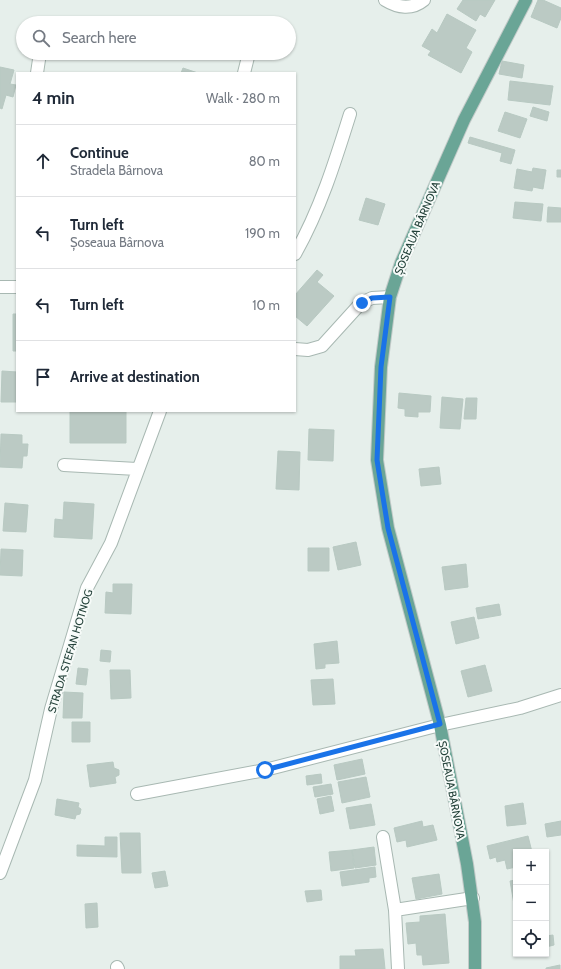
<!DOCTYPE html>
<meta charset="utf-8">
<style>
:root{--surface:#fff;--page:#f2f2f3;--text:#1f2937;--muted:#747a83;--line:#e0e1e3}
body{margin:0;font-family:Cabin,sans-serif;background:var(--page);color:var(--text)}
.controls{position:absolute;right:12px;bottom:12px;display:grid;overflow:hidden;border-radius:0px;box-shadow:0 1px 3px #0004}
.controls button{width:36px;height:36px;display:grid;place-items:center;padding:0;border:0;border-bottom:1px solid var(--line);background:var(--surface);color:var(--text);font:20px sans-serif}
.stop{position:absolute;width:12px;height:12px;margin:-9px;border:3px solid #1a73e8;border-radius:50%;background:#fff}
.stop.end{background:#1a73e8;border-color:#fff;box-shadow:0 1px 4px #0008}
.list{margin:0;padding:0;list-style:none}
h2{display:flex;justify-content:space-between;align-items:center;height:52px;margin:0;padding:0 16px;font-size:17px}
h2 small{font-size:13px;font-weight:400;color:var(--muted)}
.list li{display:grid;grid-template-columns:26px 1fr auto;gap:12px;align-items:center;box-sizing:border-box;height:72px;padding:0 16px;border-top:1px solid var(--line)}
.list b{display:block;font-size:15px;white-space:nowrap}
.list p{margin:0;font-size:13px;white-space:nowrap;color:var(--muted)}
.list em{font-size:13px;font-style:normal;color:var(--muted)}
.icon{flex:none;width:22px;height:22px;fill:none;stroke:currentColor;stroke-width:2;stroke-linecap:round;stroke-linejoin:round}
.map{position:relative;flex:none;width:561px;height:969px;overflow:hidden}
.search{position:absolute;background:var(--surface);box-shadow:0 1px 3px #0004;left:16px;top:16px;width:280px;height:44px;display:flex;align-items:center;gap:10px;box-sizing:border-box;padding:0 14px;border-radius:22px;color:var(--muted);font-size:15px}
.panel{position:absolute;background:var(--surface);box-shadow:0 1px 3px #0004;left:16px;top:72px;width:280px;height:340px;border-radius:0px}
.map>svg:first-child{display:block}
.building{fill:#bbcac4;stroke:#b8c9c2}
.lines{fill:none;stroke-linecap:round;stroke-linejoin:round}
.minor-casing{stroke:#a8b8b2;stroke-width:14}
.major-casing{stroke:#c2cac8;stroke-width:14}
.minor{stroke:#fff;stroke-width:12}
.major{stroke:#6aa596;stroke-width:12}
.route{stroke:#1a73e8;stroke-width:5}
.labels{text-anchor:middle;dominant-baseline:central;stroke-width:4;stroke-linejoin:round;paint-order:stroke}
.street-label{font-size:11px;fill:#24423a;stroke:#f7fbf9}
</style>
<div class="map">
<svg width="561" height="969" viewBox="0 0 561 969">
<rect width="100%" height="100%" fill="#e6efeb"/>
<path class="building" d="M463 0H495L485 17 480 14 476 21 457 9Z
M538 0H543L561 8V18L557 28 531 17Z
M447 14 476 30 466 48 472 52 461 73 428 55 431 51 422 46 432 29 437 33Z
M502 61 524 65 522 78 499 74Z
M0 67 14 70 10 84 16 85 13 97 6 95 2 109 0 108Z
M183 68 198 73H181Z
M510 81 553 86 550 105 508 100Z
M533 107 549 112 547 121 530 116Z
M505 112 527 119 520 138 498 131Z
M470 137 515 150 511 164 500 161 502 153 468 143Z
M533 168 546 170 543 189 533 187 532 191 514 188 517 169 532 172Z
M557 170H561V177H557Z
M366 198 385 204 378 225 359 220Z
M515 202 543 204 541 221 513 218Z
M548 207 561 208V222H547Z
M317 270 323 275 317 282 334 296 307 326 295 316V295Z
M13 314H17V351H13Z
M2 371 17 372V402H1Z
M399 393 431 396 430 412H418V417L405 416V409L398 408Z
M442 397 463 399 460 429 440 428Z
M466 398H477L476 419H464Z
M70 411H126V443H70Z
M309 429 334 430 333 461 308 460Z
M1 434 22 435V444H28L27 456H23L22 468 0 467Z
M278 451 300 452 299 490 276 489Z
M439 467 441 484 421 486 419 469Z
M64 502 94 504 92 539 54 537 55 519 63 520Z
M5 503 28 505 26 532 3 531Z
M356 542 361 565 338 570 333 547Z
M308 548H329V571H308Z
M1 549 23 550 22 576 0 575Z
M466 564 468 587 445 590 442 567Z
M113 584H132L131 614 105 613 106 592 113 593Z
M499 604 501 615 478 619 476 608Z
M474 617 479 638 456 644 451 622Z
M337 641 339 663 325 664V668L316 669 314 644Z
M101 650 111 651 110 662 100 661Z
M485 665 492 691 468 697 461 671Z
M78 668 88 669 86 685 76 684Z
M110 670H130L131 698 111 699Z
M333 679 335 704 313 705 311 680Z
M64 692 83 693 82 718H63Z
M72 722H90V742H72Z
M362 759 365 774 337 780 334 765Z
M113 762 114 768 119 770V775L115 777 116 783 90 787 87 765Z
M321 774 322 783 307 785 306 776Z
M366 777 370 797 342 803 338 782Z
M331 784 333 794 315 797 313 787Z
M331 796 334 811 320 814 317 799Z
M57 799 79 803 78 807 81 809 80 814 76 815 75 819 55 815Z
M523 803 526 824 507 826 505 806Z
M371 804 375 825 350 829 346 808Z
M422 821 423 827 433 825 437 840 407 847 406 840 397 842 394 828Z
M561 821V835L547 837 545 824Z
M120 833H140L141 873H122Z
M528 836 532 852H516V867L507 869 505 860 497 862 496 857 490 859 487 846Z
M105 837H117V857L77 856V845L105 846Z
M374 847 376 865 355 868 352 850Z
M352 850 354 868 331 871 329 852Z
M375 867 376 877 369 878V882L342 886 340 872Z
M165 871 168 886 155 888 152 873Z
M439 874 442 894 416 899 412 878Z
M516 880V910H515L510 881Z
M321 890 322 900 307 902 305 891Z
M97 903 98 927 86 928 85 904Z
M445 914 449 963 423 965 422 955H417L416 943 408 944 406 923 420 922V916Z
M553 935 554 945 546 947V936Z
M383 949 385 969H340V956H356L355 950Z
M560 965V969H546V968Z"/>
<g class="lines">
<defs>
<path id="minor" d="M385 0C398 8 412 10 424 0
M37 73 40 53
M244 73 249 53
M295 254C320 210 335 162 350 114
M0 287H17
M295 349 308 350 322 346 361 303 372 298 390 297
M64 465 137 469
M137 794 265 770 440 725 520 708 561 695
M383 837 395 910 398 969
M0 873 35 780 51 709 87 588 111 543 160 411
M395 910 473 898
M117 967 118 969"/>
<path id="major" d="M475 969V922L467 864 440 725 388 528 377 460 381 367 390 297 401 263 464 120 526 0"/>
</defs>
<use href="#minor" class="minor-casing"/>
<use href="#major" class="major-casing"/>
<use href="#minor" class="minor"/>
<use href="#major" class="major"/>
</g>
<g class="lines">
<path class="route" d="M265 770 440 724 388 528 377 460 381 367 390 297 372 298 362 303"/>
</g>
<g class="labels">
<g class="street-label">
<text transform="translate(417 228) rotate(-67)">ȘOSEAUA BÂRNOVA</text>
<text transform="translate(70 651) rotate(-73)">STRADA STEFAN HOTNOG</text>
<text transform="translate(452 790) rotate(79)">ȘOSEAUA BÂRNOVA</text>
</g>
</g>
</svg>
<div class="controls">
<button>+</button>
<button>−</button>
<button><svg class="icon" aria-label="locate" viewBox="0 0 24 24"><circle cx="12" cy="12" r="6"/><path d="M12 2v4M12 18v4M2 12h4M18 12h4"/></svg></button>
</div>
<div class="stop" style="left:265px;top:770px"></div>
<div class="stop end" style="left:362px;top:303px"></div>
<div class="search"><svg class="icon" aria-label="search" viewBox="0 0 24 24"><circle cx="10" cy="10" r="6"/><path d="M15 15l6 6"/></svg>Search here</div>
<section class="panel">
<h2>4 min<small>Walk · 280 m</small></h2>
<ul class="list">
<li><svg class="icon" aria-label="ahead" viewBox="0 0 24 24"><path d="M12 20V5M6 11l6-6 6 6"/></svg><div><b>Continue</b><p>Stradela Bârnova</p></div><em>80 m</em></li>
<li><svg class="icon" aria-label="left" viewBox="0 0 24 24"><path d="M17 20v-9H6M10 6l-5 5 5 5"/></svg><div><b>Turn left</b><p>Șoseaua Bârnova</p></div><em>190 m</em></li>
<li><svg class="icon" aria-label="left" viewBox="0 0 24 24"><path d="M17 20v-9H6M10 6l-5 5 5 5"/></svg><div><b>Turn left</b></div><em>10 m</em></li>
<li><svg class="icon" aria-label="arrive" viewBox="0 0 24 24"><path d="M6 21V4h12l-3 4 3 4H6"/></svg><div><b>Arrive at destination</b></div></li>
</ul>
</section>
</div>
